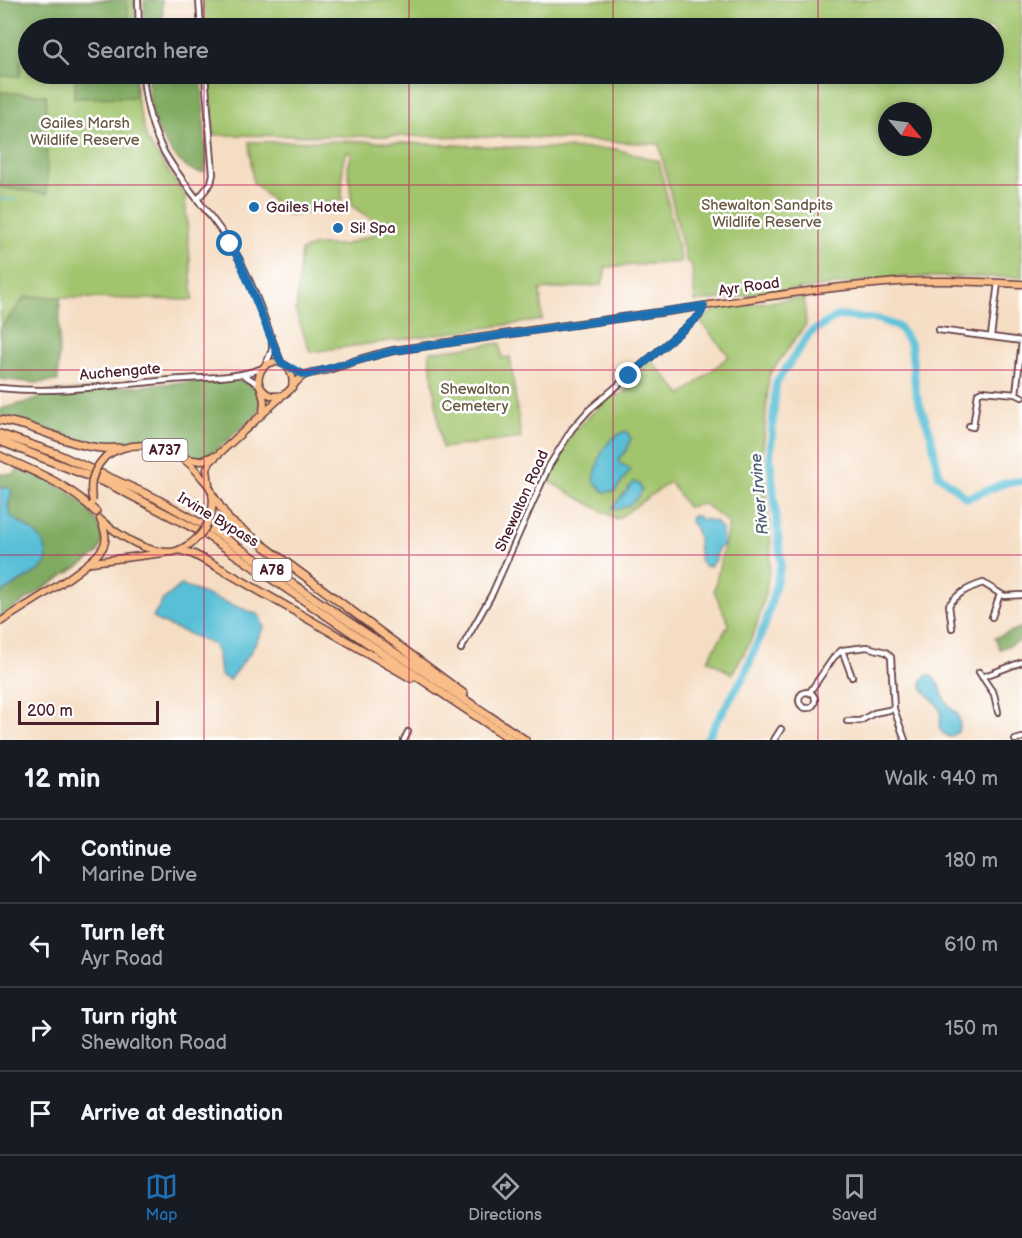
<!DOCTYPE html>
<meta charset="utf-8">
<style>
:root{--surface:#171b24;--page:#20242c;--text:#f1f3f6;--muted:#9ea1a6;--line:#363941;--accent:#1f6fb2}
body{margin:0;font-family:"Balsamiq Sans",sans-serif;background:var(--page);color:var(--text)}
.compass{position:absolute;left:878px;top:102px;width:54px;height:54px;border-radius:50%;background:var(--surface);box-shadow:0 3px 9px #0003;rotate:119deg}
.scale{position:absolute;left:18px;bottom:15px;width:141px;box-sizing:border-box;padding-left:6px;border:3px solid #4a1f2b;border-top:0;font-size:16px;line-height:21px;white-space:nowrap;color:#4a1f2b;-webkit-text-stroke:4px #fff;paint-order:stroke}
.stop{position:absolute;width:18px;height:18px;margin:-14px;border:4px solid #1f6fb2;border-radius:50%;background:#fff}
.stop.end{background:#1f6fb2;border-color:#fff;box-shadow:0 2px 6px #0008}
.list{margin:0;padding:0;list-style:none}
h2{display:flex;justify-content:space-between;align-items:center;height:78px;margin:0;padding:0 24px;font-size:26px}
h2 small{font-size:20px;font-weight:400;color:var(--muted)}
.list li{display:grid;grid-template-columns:39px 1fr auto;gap:18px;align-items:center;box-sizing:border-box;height:84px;padding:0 24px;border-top:2px solid var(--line)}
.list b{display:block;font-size:22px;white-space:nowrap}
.list p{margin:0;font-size:20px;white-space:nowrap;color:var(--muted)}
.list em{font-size:20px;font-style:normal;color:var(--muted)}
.icon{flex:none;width:33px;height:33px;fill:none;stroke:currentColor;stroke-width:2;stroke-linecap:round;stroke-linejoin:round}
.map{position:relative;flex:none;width:1022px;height:740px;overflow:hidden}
.search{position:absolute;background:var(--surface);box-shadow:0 3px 9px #0003;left:18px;right:18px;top:18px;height:66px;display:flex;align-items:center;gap:15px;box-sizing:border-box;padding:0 21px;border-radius:33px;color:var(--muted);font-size:22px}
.sheet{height:414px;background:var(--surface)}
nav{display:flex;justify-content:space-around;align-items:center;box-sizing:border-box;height:84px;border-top:2px solid var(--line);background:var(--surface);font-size:16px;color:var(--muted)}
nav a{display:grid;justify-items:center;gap:3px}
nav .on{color:var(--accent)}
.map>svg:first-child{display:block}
.green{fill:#a1c46d;stroke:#76724c;stroke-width:1.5;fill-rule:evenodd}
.forest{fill:#80aa60;stroke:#656446;stroke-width:1.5}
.water{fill:#59bfd7;stroke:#526f81;stroke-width:1.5}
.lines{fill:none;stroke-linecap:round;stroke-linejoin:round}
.stream{stroke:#59bfd7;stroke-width:1.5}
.river{stroke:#59bfd7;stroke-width:8}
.minor-casing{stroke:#643c42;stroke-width:8}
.major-casing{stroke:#643c42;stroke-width:9}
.highway-casing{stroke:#643c42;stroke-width:10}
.minor{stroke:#fff;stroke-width:4.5}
.major{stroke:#f8bd88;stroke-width:6}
.highway{stroke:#f8bd88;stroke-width:7}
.major-bridge-casing{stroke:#643c42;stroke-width:9;stroke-linecap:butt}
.major-bridge{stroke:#f8bd88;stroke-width:6}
.route{stroke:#1f6fb2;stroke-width:8}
.grid{fill:none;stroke:#c2185b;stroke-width:1.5;stroke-opacity:0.55}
.poi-dot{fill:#1f6fb2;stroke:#fff;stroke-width:2}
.labels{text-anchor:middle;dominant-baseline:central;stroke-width:5;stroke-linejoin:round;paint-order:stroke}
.shield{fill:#fff;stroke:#80626b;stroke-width:1.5}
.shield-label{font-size:14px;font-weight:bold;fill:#4a1f2b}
.park-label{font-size:15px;fill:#685942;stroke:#fff}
.poi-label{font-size:15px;fill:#4a1f2b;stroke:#fff;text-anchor:start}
.street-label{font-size:15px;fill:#4a1f2b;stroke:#fff}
.water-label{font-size:16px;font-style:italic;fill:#505f70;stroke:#fff}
</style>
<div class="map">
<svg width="1022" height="740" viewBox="0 0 1022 740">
<rect width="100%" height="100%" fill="#fff"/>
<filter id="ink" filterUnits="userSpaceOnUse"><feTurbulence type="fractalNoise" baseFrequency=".0167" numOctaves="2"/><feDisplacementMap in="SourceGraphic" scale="12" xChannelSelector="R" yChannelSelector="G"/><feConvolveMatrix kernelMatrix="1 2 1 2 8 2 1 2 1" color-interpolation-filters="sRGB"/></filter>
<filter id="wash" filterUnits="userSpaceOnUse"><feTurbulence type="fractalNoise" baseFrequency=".008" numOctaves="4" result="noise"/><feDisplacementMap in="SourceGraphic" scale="24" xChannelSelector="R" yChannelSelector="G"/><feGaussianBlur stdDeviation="1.35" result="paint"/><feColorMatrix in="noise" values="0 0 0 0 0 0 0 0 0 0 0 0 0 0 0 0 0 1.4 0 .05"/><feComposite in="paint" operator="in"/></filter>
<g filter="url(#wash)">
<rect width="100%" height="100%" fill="#f5ddc3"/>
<path class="green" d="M0 0H134L135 28H28V74H136V97L147 140 185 196 193 300 25 297 0 329Z
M202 0H1022V277H900L695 302 692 265 686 261 659 144 523 137 214 135 209 74H994V28H205ZM887 111H923V147H887Z
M356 141 529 148 615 149 659 161 681 262 606 267 602 285 540 290 542 320 310 352 296 312 301 251 315 245H344L373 235 377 223 352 206 348 166 352 153 347 152 343 161 342 200 328 201 325 209 288 216 253 182 249 142Z
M804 298 806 324 769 375 762 460 771 544 770 565 766 592 756 627 749 644 732 674 708 660 729 624 714 591 729 523 704 504 687 507 670 482 617 519 546 480 573 432 615 392 619 396 630 388 629 379 652 361 682 395 729 356 700 321C709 313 717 309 729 306Z
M500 343 502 358 510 357 521 438 442 448 429 352Z"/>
<path class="forest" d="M0 0H127L130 28H28V60L21 61 20 76H0Z
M144 0H162L164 26 175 28H145Z
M76 74H134L136 97 74 98Z
M147 74H201L207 162 204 172C183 175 161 139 154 121 149 107 149 88 147 74Z
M0 92 46 95 47 194 0 187Z
M25 297H60L58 381 36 383 0 379V329Z
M233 379C253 383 266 393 257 414L213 453 203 457 194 458 151 443 122 442 102 446 0 415V409L38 399 41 393Z
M18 469C33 475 51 480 65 489 81 499 114 532 97 553 89 561 76 568 66 574 44 588 22 603 0 617V594L41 569 38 536 10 516C8 505 11 499 7 487L0 489V474H14Z
M1022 627V640L1000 649 995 638Z"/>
<path class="water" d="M626 431 631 438 626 451 619 458V463L631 469 615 491 604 492 594 481C598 459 603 439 626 431Z
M634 482 639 484 642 490C637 501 623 512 612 508Z
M7 487 12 491 8 506 10 516C27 528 48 536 47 560L41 569 0 594V489Z
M692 516H697L700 519 714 521 722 529 723 545 717 550 716 559 710 566H704C693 554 705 539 690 520Z
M181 585 259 615 264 627 250 653 229 680 220 675 218 655 213 644 158 621 153 617 163 600Z
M930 675C945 685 939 702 957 713L960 723 958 732 949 737 943 733 939 728C945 705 935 704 922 688V680L926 676Z"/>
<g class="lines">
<path class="stream" d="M0 199 16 200"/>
<path class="river" d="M706 740 744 676 766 622 781 564 770 458 776 383 810 333 838 316 877 319 899 327 911 345 916 394 931 435 939 475 967 498 1005 483 1022 481"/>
</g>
</g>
<g filter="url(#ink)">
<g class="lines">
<defs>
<path id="minor" d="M138 0 139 28
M199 0 201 28
M143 74C145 101 151 128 164 152 185 189 217 219 238 257 256 289 267 328 281 362
M198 199 211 183 213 174 205 74
M938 330 1022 341
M991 336 998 283
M265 366 272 350V343
M242 374 260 385
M0 388C57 394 115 385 171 380 201 377 235 379 263 368
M1016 394 1022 341
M969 426 973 427 978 393 982 391 1016 394 1022 397
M992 617 1000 594
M952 628 949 605C958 593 968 588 983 583L1004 596 1022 595
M461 649 492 594 549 466 572 429 589 410 699 316 704 306
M842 650 852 677
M979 672 994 694 998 712
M982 677 1022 662
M799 700a8 8 0 1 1 16 0a8 8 0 1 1-16 0Z
M809 693 834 657 842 650 867 647 886 652 891 657 894 709 905 740
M847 721H860L874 713 894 709
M404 740 408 732
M774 740 781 729
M1015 740 1022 738"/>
<path id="major" d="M292 387C297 360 265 353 259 376 256 387 267 397 277 396 291 396 294 380 305 375 311 372 320 372 327 370 350 363 373 354 397 350 493 336 588 322 684 309 751 299 818 288 886 283 931 279 977 282 1022 284
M261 389 264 401 263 412
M106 456C139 435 180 447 202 478 206 482 211 488 212 493 214 499 212 506 212 512
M186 459 201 461 213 456
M209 484 207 469 210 462 281 397
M102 521C120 536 143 551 167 552 176 553 183 548 190 544
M92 562 164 553
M0 622C21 608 97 565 104 545 108 536 103 527 100 519"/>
<path id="highway" d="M0 420C11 422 22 424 32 428 60 437 88 451 118 448
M0 434 55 453 155 498 211 529 525 740
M0 441 111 485 205 534 512 740
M0 456C37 473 66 483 96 512
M213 496 229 520 464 694
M180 550 193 554 216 566 411 678"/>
</defs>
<use href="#minor" class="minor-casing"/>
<use href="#major" class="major-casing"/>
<use href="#highway" class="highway-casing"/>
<use href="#minor" class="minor"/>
<use href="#major" class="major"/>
<use href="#highway" class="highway"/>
<defs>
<path id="major-bridge" d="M93 502C88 484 93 469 106 456
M190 544C202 535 207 527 212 512"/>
</defs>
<use href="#major-bridge" class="major-bridge-casing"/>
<use href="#major-bridge" class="major-bridge"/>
</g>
</g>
<g class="lines" filter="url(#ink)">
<path class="route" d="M230 244 239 259 281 363 305 375 392 351 704 306 699 316 629 376"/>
</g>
<path class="grid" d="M204 0V28M409 0V28M613 0V28M818 0V28M204 74V740M409 74V740M613 74V740M818 74V740M0 185H1022M0 370H1022M0 555H1022"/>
<g class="poi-dot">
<circle cx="254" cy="207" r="6"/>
<circle cx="338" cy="228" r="6"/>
</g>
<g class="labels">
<g class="shield">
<rect x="142.5" y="439" width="45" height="22" rx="4.5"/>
<rect x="252.5" y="559" width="39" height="22" rx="4.5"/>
</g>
<g class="shield-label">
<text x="165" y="450">A737</text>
<text x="272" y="570">A78</text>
</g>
<g class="park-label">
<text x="85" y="123">Gailes Marsh<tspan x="85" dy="17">Wildlife Reserve</tspan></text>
<text x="767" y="205">Shewalton Sandpits<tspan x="767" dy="17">Wildlife Reserve</tspan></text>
<text x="475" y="389">Shewalton<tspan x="475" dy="17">Cemetery</tspan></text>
</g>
<g class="poi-label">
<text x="266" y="207">Gailes Hotel</text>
<text x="350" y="228">Si! Spa</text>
</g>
<g class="street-label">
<text transform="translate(749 287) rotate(-8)">Ayr Road</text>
<text transform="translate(120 372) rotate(-5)">Auchengate</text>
<text transform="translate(522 501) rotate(-66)">Shewalton Road</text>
<text transform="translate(218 520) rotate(31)">Irvine Bypass</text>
</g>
<g class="water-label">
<text transform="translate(760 494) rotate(-95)">River Irvine</text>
</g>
</g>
</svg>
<svg class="compass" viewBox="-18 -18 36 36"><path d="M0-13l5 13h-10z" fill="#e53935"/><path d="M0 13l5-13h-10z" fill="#9ea1a6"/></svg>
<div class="scale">200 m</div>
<div class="stop" style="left:230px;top:244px"></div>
<div class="stop end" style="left:629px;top:376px"></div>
<div class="search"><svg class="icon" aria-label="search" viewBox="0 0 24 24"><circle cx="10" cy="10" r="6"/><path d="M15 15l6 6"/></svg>Search here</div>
</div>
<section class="sheet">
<h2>12 min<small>Walk · 940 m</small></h2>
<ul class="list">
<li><svg class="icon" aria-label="ahead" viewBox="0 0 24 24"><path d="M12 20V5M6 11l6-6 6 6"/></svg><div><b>Continue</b><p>Marine Drive</p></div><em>180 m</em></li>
<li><svg class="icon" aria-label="left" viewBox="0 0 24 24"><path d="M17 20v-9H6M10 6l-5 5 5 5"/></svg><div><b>Turn left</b><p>Ayr Road</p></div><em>610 m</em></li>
<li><svg class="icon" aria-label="right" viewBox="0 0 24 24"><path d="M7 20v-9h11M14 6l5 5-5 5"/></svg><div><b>Turn right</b><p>Shewalton Road</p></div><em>150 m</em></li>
<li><svg class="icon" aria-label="arrive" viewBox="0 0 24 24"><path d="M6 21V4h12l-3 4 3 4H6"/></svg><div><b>Arrive at destination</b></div></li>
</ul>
</section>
<nav>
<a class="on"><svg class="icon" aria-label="map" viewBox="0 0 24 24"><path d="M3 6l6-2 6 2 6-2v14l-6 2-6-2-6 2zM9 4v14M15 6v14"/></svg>Map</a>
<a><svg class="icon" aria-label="directions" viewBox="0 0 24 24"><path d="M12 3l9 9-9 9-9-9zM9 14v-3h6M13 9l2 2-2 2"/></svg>Directions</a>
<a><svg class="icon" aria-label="saved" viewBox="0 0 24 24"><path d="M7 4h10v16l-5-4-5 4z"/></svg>Saved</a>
</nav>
